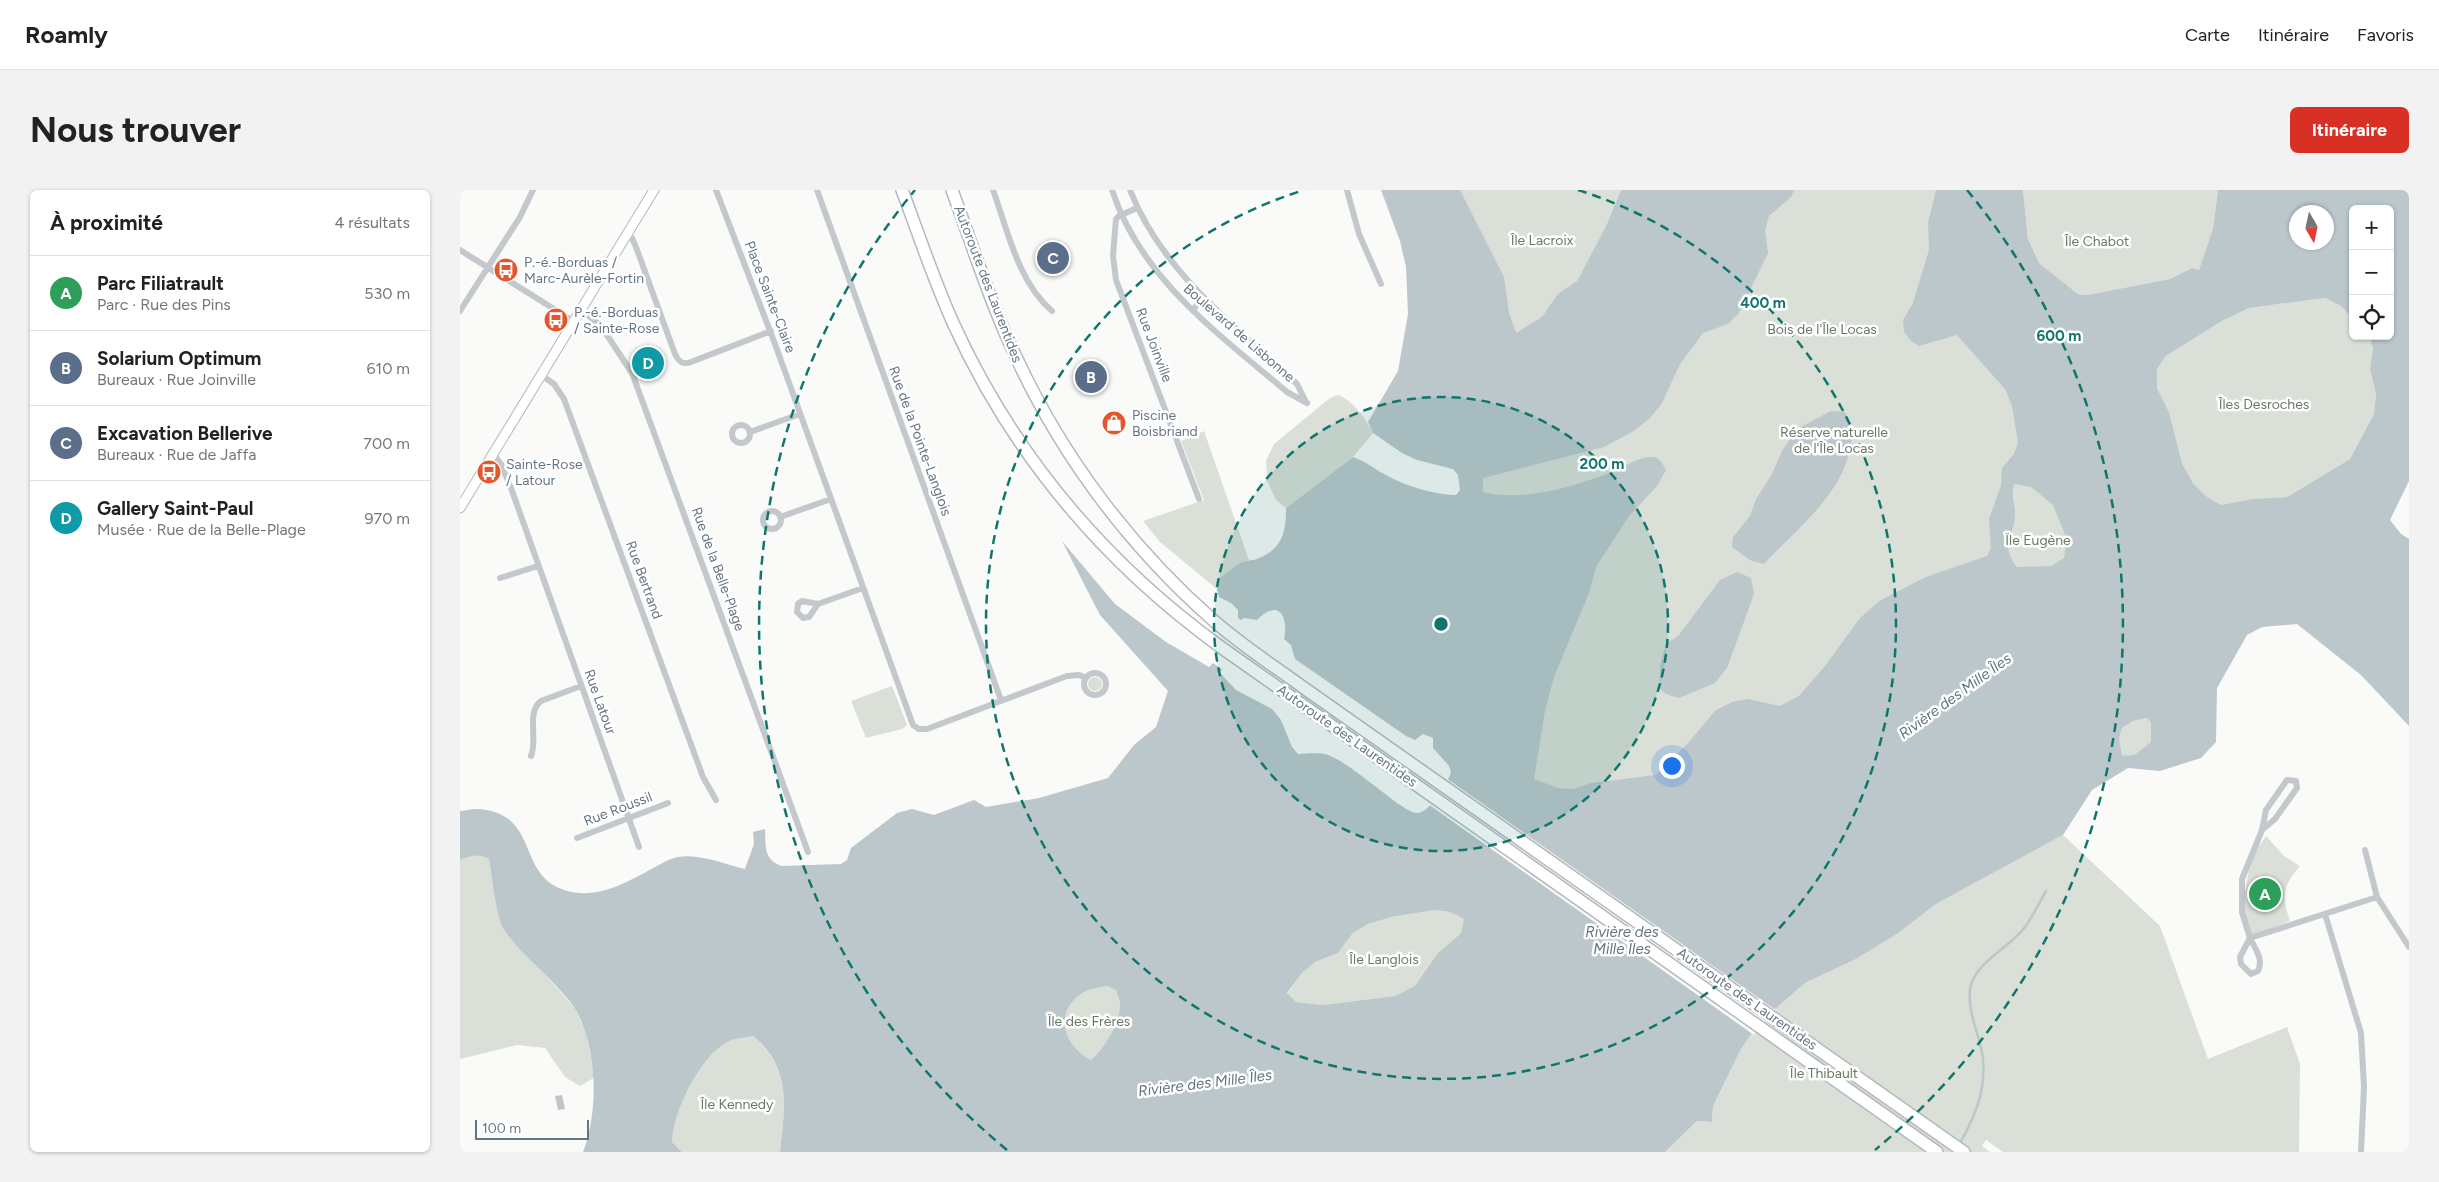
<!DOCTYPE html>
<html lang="fr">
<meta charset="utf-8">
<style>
:root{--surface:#fff;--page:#f2f2f2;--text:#222;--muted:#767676;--line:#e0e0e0;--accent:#d93025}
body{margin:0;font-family:Figtree,sans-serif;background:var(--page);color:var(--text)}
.controls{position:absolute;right:15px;top:15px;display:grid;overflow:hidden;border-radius:8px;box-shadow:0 1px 4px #0004}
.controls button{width:45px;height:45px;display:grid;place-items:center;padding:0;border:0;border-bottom:1px solid var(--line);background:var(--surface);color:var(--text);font:25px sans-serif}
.compass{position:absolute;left:1829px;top:15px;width:45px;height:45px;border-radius:50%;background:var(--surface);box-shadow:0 1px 4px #0004;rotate:171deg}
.scale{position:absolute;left:15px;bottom:12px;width:114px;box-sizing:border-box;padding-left:5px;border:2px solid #657683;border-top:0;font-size:14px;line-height:18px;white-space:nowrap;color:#657683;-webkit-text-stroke:4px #fff;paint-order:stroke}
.you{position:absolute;left:1211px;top:575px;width:18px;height:18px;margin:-12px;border:4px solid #fff;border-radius:50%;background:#1a73e8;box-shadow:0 0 0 8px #1a73e833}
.badge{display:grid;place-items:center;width:32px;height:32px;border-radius:50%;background:var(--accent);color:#fff;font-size:16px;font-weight:700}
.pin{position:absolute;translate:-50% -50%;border:2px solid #fff;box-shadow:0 1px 5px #0006}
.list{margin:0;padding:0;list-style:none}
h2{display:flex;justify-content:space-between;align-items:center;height:65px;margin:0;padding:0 20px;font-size:21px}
h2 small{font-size:16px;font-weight:400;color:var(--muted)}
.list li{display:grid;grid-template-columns:32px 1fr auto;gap:15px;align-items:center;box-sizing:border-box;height:75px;padding:0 20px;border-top:1px solid var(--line)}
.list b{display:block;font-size:19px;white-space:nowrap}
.list p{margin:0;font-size:16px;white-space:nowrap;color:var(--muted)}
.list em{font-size:16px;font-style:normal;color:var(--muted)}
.icon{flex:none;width:28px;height:28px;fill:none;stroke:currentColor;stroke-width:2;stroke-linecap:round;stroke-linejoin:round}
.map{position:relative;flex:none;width:1949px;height:962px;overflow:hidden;border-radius:8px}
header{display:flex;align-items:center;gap:30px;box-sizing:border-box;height:70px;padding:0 25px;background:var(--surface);border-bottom:1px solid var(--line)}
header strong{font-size:24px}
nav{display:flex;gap:28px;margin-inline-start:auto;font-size:18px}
.intro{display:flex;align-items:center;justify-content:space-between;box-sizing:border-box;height:120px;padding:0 30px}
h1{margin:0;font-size:35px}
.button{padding:12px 22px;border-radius:8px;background:var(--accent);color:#fff;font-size:18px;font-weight:700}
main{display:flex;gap:30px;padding:0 30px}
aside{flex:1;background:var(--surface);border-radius:8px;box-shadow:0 1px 4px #0004}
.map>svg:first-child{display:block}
.green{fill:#dadfd7}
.water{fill:#bbc7cb;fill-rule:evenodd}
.pier{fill:#fafaf8}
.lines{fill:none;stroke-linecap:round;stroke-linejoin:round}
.stream{stroke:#bbc7cb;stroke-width:2.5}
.secondary-casing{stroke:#b3babf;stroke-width:11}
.highway-casing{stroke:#b4b9bd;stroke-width:14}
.street{stroke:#c3c8cc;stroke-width:6}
.secondary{stroke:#fff;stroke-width:9}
.highway{stroke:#fff;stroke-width:11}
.ring{fill:none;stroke:#0f766e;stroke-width:2.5;stroke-dasharray:9 6}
.labels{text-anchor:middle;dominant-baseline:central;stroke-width:5;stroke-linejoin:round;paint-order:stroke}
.park-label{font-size:14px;fill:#687a64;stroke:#fff}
.poi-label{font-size:14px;fill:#657683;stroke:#fff;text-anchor:start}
.street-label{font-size:14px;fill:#657683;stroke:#fff}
.water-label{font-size:15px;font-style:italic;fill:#60757c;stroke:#fff}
.centre{fill:#0f766e;stroke:#fff;stroke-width:2.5}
.ring-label{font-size:15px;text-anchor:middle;font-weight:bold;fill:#0f766e;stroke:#fff;stroke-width:5;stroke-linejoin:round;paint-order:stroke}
</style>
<header>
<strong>Roamly</strong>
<nav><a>Carte</a><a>Itinéraire</a><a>Favoris</a></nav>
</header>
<div class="intro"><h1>Nous trouver</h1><a class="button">Itinéraire</a></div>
<main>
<aside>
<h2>À proximité<small>4 résultats</small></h2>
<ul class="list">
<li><span class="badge" style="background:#2e9e5b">A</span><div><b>Parc Filiatrault</b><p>Parc · Rue des Pins</p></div><em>530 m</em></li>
<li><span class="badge" style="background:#5c6f8a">B</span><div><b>Solarium Optimum</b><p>Bureaux · Rue Joinville</p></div><em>610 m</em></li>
<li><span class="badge" style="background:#5c6f8a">C</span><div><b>Excavation Bellerive</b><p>Bureaux · Rue de Jaffa</p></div><em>700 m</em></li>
<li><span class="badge" style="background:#0f9aa8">D</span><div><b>Gallery Saint-Paul</b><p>Musée · Rue de la Belle-Plage</p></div><em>970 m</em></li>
</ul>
</aside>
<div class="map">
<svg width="1949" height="962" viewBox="0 0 1949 962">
<rect width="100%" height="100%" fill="#fafaf8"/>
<path class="green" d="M976 0H1161L1146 36 1117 91 1059 172Z
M1304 0H1502L1618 307 1614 388 1381 496 1091 662 1004 322 1009 262Z
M1563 0H1758L1753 38 1739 80 1732 78 1710 89 1627 105 1618 104 1579 73 1568 49Z
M1865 108 1881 116 1893 129V146H1909L1913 158 1910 179 1916 204 1914 224 1890 269 1827 307 1792 309 1761 315 1746 306 1733 293 1722 273 1709 222 1697 198V179L1706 166 1762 131 1789 118Z
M878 205C894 211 906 229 913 243L893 267 826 318 816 310 807 291 806 271 814 254 870 208Z
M744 241 789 370C777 374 770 383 758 389L757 399 700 352 683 331 744 310 721 251Z
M628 494a7 7 0 1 1 14 0a7 7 0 1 1-14 0Z
M432 496 447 535 442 539 406 548 391 511Z
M1687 528 1691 533V552L1674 565 1661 567 1659 549 1662 538 1673 531Z
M1603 645 1700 736 1748 869 1827 837 1840 874 1839 962H1543L1526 950 1522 956 1530 962H1205L1237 931 1252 932 1253 916 1281 859 1298 834 1345 793 1396 769 1437 744 1476 714Z
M1806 646 1824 666 1840 676C1823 696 1821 705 1830 731L1791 746 1783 714 1791 668Z
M12 665H23L29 669 42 734 116 820 126 844 135 887 120 896 105 887 85 858 57 855 0 869V670Z
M975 720 990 722 1004 729 1001 743 978 763 956 796 935 806 863 815 835 812 827 804 842 783 855 772 878 763 893 743 908 734 932 727Z
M647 796 656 799C657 804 660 810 660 815 661 833 644 859 631 870 604 855 593 824 621 804 627 799 639 798 647 796Z
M293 846C332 879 325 918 320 962H222L212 952C213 921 239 868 267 852 274 848 285 848 293 846Z"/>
<path class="water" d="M921 0H1000L1044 87 1049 123 1056 143 1082 127 1098 104 1117 91 1146 36 1161 0H1334L1331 7 1309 26 1305 40 1308 63 1279 123 1268 134 1243 143 1220 174 1201 215 1189 229 1172 242 1144 257 1023 288V302C1065 312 1111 297 1150 283 1163 278 1178 266 1193 267 1200 268 1203 274 1206 280L1197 296 1169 326 1136 377 1129 403 1094 487 1085 521 1074 589 1098 598 1113 599 1131 593 1196 585 1228 553 1256 520 1272 512 1288 509 1320 516 1339 506 1365 476 1400 428 1421 410 1466 387 1527 366 1531 358 1529 329 1541 295 1542 278 1554 264 1558 253 1552 216 1545 199 1497 145 1459 156 1451 151 1444 142 1443 130 1453 113 1469 60 1468 33 1476 0H1563L1568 49 1579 73 1618 104 1627 105 1710 89 1732 78 1739 80 1753 38 1758 0H1949V291L1930 330 1941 344 1949 349V536L1901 485 1837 434 1802 437 1787 445 1757 498 1756 552 1741 568 1700 581 1668 578 1632 600 1603 645 1476 714 1437 744 1396 769 1345 793 1298 834 1281 859 1253 916 1252 932 1237 931 1205 962H320C325 918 332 878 293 846 285 848 274 848 267 852 239 868 213 922 212 952L222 962H123C139 920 137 861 117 822 112 813 104 805 98 798 80 777 56 760 42 736 36 723 32 685 29 669 19 663 11 666 0 670V621C5 621 10 619 15 619 81 621 55 684 104 700 138 711 169 691 197 676 203 673 211 668 218 667 239 663 264 674 285 679L294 654 293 642 305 639C306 655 303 669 321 676L381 674 387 670 391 658 437 623 452 619 474 625 514 610 526 617 579 608 648 588 674 555 696 537 708 501 640 425 602 351 655 414 706 452 749 477 753 473 762 479 760 483 776 500 812 519 821 530 832 557 838 564C847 564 859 562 868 565 892 573 944 624 957 623 970 623 986 594 991 583L989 576 973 558V548L963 544 955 550 946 546 835 469 831 455 824 449C829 426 818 408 797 430L784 428 781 430 778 428V420L771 413 759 407 757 399 758 389C767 384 772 378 780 373 786 370 793 371 799 368 823 358 826 341 826 318L893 267C907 272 911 277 924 284 943 295 974 305 996 305L1000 300 998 285 993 279 957 270 942 263 913 243 908 232 938 181 948 124 946 77 940 51ZM1893 19H1930V146H1909L1913 158 1910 179 1916 204 1914 224 1890 269 1827 307 1792 309 1761 315 1746 306 1733 293 1722 273 1709 222 1697 198V179L1706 166 1762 131 1789 118 1865 108 1881 116 1893 129ZM1836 22H1866V52H1836ZM1554 294 1571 297 1593 315 1607 349 1604 368 1591 376 1557 377C1538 353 1556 345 1555 321 1554 311 1551 304 1554 294ZM1687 528 1691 533V552L1674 565 1662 566 1659 549 1662 538 1673 531ZM975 720 990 722 1004 729 1001 743 978 763 955 796 935 806 863 815 836 812 827 803 842 783 855 772 878 763 893 743 908 734 932 727ZM647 796 656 800C657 804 660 810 660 815 660 833 644 859 631 870 604 855 593 824 621 804 627 799 639 798 647 796Z
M1371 221 1385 222C1389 232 1393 245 1391 255 1382 306 1336 339 1304 374L1290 370 1272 357 1273 347 1290 326 1296 309 1311 286 1322 261 1337 239Z
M1277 382 1291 388 1294 404 1267 478 1255 493 1219 508 1206 504 1200 499V476L1206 454 1219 445 1260 390Z
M102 905 105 919 98 920 95 906Z"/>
<path class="pier" d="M986 588 1317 821 1300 836 1294 845 968 614Z"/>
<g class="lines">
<path class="stream" d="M1499 955C1518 922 1530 890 1520 853 1515 836 1508 817 1510 800 1513 773 1550 758 1565 737 1573 726 1579 713 1586 701"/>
<defs>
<path id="secondary" d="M0 318 194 0"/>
<path id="highway" d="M442 0C459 45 474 91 494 135 554 266 646 374 762 458L1477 962
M492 0C513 57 531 115 557 169 603 268 671 358 753 430 781 455 814 476 844 498L1504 962"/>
</defs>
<use href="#secondary" class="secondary-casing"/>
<use href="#highway" class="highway-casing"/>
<path class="street" d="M256 0 315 154 453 535 459 539H467L607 486 619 485 626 488
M357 0 541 510
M533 0C548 41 558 92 592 121
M652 0C681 89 759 144 827 202L847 213
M670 0C702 82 775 136 837 194L846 212
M887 0 899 44 921 94
M677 18 659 26 656 29 653 66 656 90 739 309
M166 44 172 48 176 57 215 164C219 172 223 175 231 172L311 141
M0 60 113 131
M120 119 141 136 172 183 348 662
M0 121 60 27 73 0
M733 121 742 106
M81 185 94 194 104 209 243 587 256 610
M272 244a9 9 0 1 1 18 0a9 9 0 1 1-18 0Z
M290 242 340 224
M34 265 41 274 51 298 179 657
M303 330a9 9 0 1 1 18 0a9 9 0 1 1-18 0Z
M320 327 371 309
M40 388 78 376
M358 414 349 427 343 428 337 422 338 414 342 411 358 414 403 398
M624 494a11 11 0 1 1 22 0a11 11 0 1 1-22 0Z
M71 566C78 550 66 522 81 511L121 496
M1802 640 1815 629 1837 598 1836 591 1827 590 1806 620 1802 640 1782 689V722L1790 748 1917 707
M117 648 208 613
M1905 660 1917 707 1949 757
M1865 724 1901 843 1904 897 1901 962
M1790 748C1795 759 1804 769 1798 781L1791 784 1781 774 1780 767Z"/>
<use href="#secondary" class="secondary"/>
<use href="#highway" class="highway"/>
</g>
<circle cx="981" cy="434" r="227" fill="#0f766e" fill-opacity=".12"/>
<g class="ring">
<circle cx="981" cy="434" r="227"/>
<path d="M1118 0A455 455 0 1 1 844 0"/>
<path d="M547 960A682 682 0 0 1 455 0M1507 0A682 682 0 0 1 1415 960"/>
</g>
<defs>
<symbol id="bus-disc" viewBox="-11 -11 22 22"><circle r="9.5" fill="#e4572e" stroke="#fff"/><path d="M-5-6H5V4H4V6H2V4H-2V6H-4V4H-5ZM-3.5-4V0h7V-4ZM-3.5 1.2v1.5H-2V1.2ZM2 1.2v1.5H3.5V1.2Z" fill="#fff"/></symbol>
<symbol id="shop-disc" viewBox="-11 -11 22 22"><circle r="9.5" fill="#e4572e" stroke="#fff"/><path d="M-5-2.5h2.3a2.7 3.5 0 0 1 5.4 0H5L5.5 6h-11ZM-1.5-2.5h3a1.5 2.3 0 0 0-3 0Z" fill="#fff"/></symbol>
</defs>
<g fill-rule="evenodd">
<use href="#bus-disc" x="32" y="66" width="28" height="28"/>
<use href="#bus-disc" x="82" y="116" width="28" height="28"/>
<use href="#shop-disc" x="640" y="219" width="28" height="28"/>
<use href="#bus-disc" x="15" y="268" width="28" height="28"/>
</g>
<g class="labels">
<g class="park-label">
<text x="1082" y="50">Île Lacroix</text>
<text x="1637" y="51">Île Chabot</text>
<text x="1362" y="139">Bois de l'Île Locas</text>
<text x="1804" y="214">Îles Desroches</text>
<text x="1374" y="242">Réserve naturelle<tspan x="1374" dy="16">de l'Île Locas</tspan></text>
<text x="1578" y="350">Ïle Eugène</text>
<text x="924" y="769">Île Langlois</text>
<text x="629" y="831">Ïle des Frères</text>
<text x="1364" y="883">Île Thibault</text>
<text x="277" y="914">Île Kennedy</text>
</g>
<g class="poi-label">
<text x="64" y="72">P.-é.-Borduas /<tspan x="64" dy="16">Marc-Aurèle-Fortin</tspan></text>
<text x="114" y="122">P.-é.-Borduas<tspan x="114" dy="16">/ Sainte-Rose</tspan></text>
<text x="672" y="225">Piscine<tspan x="672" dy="16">Boisbriand</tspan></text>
<text x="46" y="274">Sainte-Rose<tspan x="46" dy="16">/ Latour</tspan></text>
</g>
<g class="street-label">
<text transform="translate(528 94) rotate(69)">Autoroute des Laurentides</text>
<text transform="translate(310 107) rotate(69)">Place Sainte-Claire</text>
<text transform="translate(779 143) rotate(41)">Boulevard de Lisbonne</text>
<text transform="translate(694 155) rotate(69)">Rue Joinville</text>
<text transform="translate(460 251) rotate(70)">Rue de la Pointe-Langlois</text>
<text transform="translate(258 379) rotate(70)">Rue de la Belle-Plage</text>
<text transform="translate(184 390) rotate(70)">Rue Bertrand</text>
<text transform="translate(140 512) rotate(70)">Rue Latour</text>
<text transform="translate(887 546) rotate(35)">Autoroute des Laurentides</text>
<text transform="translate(158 619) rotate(-21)">Rue Roussil</text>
<text transform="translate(1287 809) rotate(35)">Autoroute des Laurentides</text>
</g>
<g class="water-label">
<text transform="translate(1495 506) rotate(-36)">Rivière des Mille Îles</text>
<text x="1162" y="742">Rivière des<tspan x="1162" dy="17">Mille Îles</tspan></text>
<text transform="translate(745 893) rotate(-7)">Rivière des Mille Îles</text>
</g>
</g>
<circle cx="981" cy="434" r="8" class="centre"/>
<g class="ring-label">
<text x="1303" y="118">400 m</text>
<text x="1599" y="151">600 m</text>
<text x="1142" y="279">200 m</text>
</g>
</svg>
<div class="controls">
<button>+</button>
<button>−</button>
<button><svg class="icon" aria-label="locate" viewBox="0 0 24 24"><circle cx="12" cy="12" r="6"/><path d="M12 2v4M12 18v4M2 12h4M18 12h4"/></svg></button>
</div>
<svg class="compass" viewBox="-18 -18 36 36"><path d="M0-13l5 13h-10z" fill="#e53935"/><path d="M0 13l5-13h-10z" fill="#767676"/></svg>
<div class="scale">100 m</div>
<div class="you"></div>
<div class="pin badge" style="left:1805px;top:704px;background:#2e9e5b">A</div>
<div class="pin badge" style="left:631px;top:187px;background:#5c6f8a">B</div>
<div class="pin badge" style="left:593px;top:68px;background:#5c6f8a">C</div>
<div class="pin badge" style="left:188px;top:173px;background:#0f9aa8">D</div>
</div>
</main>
